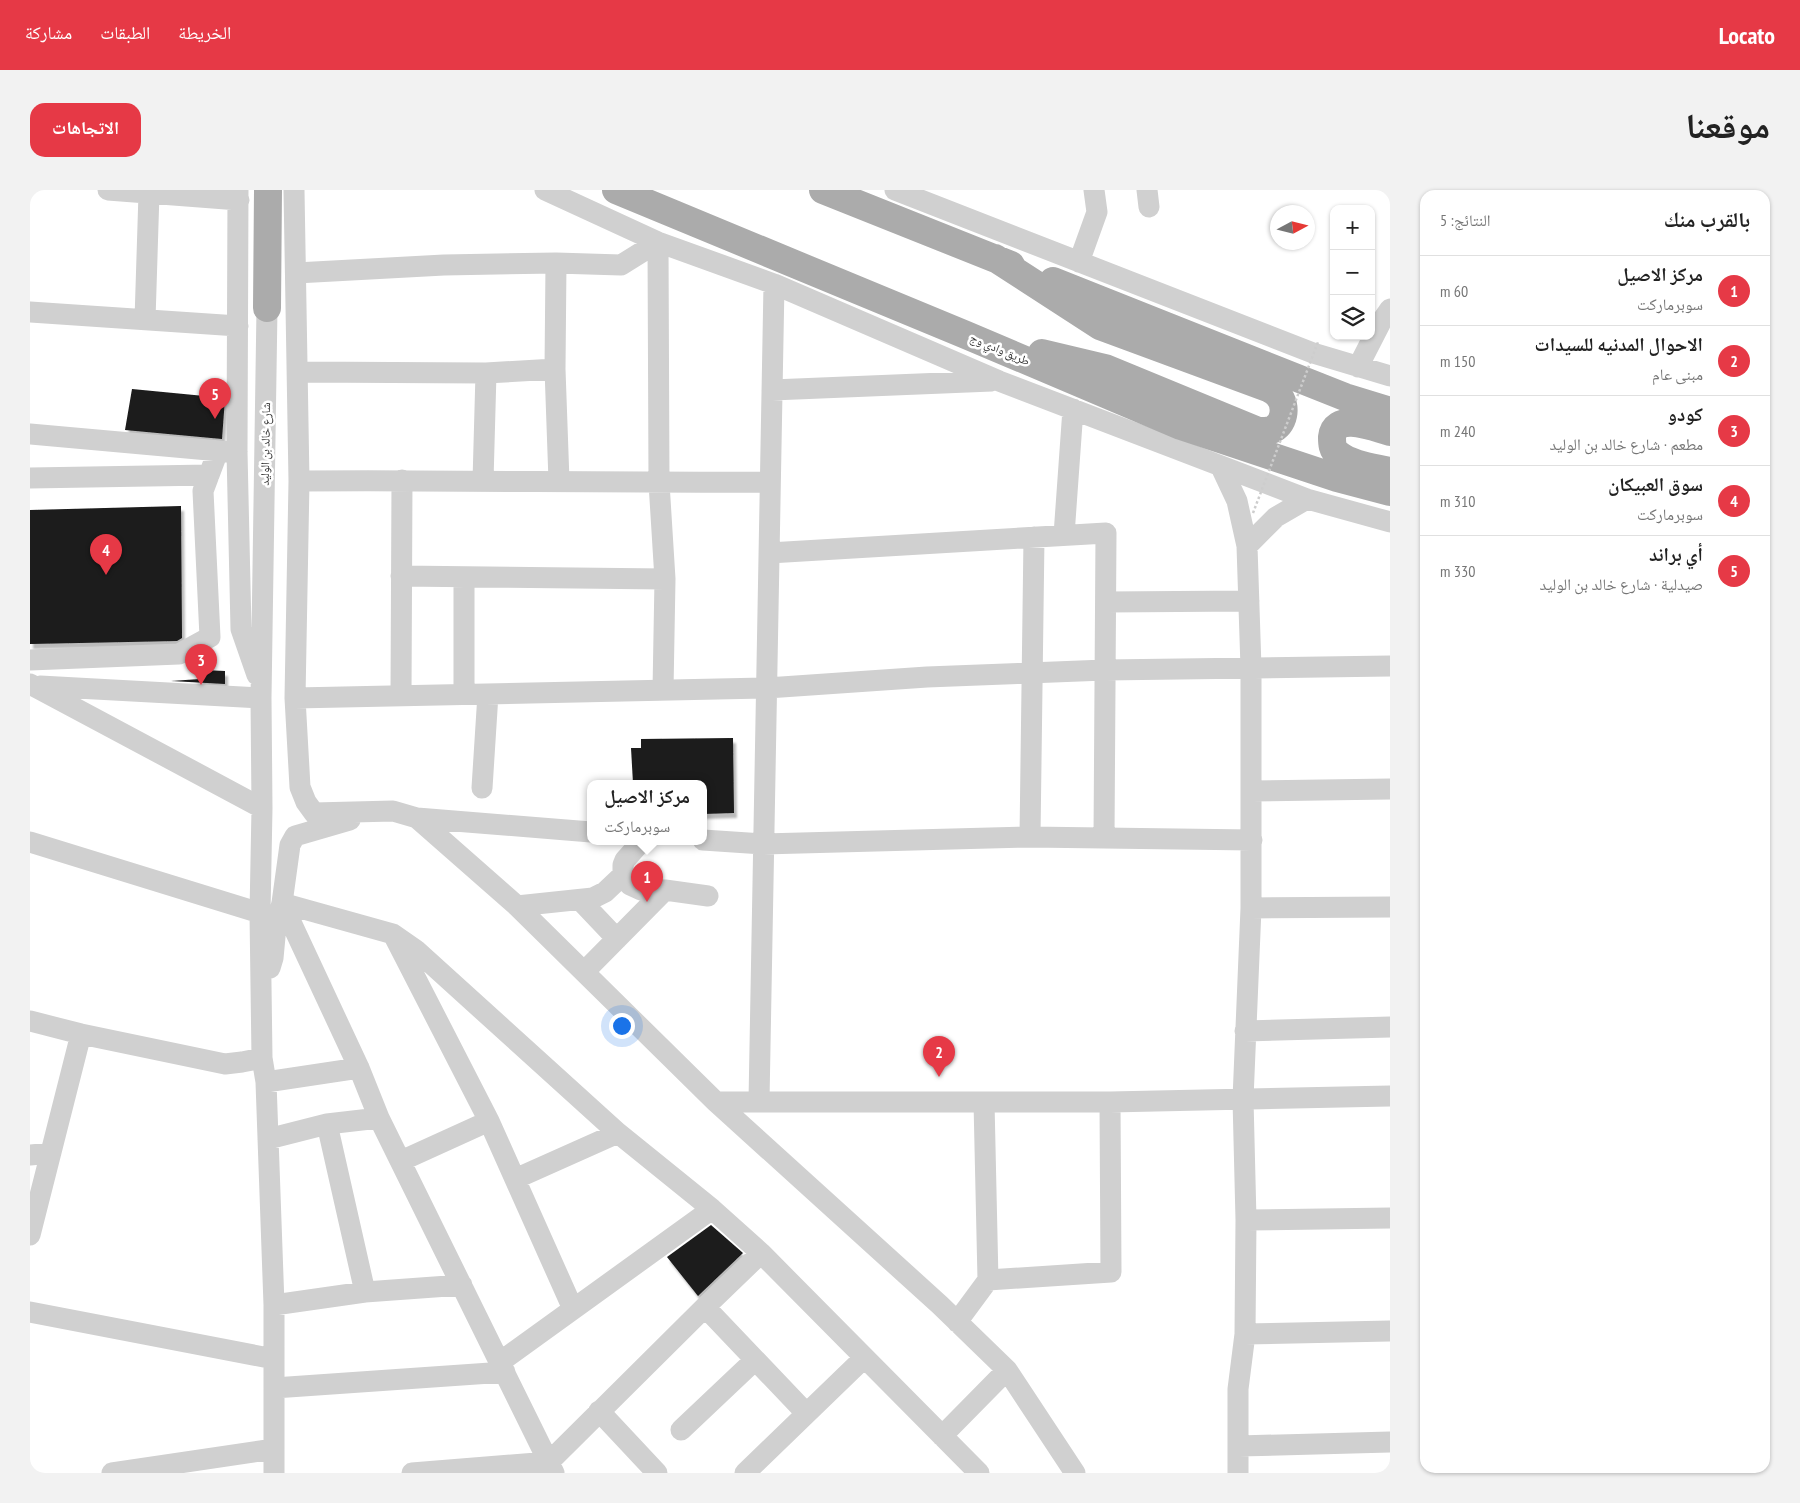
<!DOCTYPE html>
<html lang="ar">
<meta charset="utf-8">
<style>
:root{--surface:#fff;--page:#f2f2f2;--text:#222;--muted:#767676;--line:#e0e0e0;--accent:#e63946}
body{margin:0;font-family:"PT Sans Narrow","Noto Naskh Arabic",sans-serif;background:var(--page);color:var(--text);direction:rtl}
.controls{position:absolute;right:15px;top:15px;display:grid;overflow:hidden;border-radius:10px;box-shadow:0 1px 4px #0004}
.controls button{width:45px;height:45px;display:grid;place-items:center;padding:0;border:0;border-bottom:1px solid var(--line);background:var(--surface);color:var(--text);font:25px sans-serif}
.compass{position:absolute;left:1240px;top:15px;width:45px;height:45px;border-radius:50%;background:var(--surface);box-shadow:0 1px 4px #0004;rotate:83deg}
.you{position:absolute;left:591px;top:835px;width:18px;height:18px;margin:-12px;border:4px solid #fff;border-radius:50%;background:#1a73e8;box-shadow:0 0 0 8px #1a73e833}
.badge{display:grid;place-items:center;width:32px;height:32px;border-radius:50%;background:var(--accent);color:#fff;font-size:16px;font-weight:700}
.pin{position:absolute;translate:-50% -41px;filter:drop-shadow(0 1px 2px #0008)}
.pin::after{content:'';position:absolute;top:26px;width:18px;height:15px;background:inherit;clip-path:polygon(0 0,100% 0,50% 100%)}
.popup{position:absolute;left:557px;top:590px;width:120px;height:65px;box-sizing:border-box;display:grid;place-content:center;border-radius:10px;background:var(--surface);filter:drop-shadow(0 1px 4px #0005);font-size:16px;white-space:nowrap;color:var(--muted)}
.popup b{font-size:19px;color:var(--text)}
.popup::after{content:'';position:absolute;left:50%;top:100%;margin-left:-10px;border:10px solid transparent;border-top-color:var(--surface)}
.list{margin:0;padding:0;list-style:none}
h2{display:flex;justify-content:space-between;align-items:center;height:65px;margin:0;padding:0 20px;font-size:21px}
h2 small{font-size:16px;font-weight:400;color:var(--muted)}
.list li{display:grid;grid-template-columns:32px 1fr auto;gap:15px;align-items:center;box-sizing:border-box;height:70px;padding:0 20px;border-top:1px solid var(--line)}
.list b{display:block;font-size:19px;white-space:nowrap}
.list p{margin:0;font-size:16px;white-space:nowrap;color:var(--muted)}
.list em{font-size:16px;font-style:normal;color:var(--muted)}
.icon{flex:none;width:28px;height:28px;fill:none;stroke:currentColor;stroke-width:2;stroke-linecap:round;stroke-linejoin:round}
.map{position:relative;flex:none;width:1360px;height:1283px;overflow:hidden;direction:ltr;border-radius:15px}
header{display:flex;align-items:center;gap:30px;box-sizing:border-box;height:70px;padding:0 25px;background:var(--accent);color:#fff}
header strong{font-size:24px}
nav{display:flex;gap:28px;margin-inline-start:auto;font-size:18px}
.intro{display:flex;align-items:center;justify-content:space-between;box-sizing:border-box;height:120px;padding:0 30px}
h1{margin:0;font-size:35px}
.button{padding:12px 22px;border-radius:15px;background:var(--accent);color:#fff;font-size:18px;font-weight:700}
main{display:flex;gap:30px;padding:0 30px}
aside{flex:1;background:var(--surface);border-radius:15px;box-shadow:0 1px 4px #0004}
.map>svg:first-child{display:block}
.building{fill:#1a1a1a;filter:url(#shadow)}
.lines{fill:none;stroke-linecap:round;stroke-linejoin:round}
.minor{stroke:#d0d0d0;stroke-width:21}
.major{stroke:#ababab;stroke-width:28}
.path-bridge{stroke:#cdcdcd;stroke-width:2.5;stroke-dasharray:2.5 2.5;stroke-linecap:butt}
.labels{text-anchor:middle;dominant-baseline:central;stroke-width:5;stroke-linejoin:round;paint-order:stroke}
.street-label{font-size:12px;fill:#333;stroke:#fff}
</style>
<header>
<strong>Locato</strong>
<nav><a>الخريطة</a><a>الطبقات</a><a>مشاركة</a></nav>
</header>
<div class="intro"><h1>موقعنا</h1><a class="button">الاتجاهات</a></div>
<main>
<aside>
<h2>بالقرب منك<small>النتائج: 5</small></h2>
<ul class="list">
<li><span class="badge">1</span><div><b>مركز الاصيل</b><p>سوبرماركت</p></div><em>60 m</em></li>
<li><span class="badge">2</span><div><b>الاحوال المدنيه للسيدات</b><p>مبنى عام</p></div><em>150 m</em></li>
<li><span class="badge">3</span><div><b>كودو</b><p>مطعم · شارع خالد بن الوليد</p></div><em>240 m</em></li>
<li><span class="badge">4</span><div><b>سوق العبيكان</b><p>سوبرماركت</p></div><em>310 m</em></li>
<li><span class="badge">5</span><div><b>أي براند</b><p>صيدلية · شارع خالد بن الوليد</p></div><em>330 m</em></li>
</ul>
</aside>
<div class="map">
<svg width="1360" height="1283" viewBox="0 0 1360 1283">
<defs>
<filter id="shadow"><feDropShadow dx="3" dy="5" stdDeviation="1" flood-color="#0004"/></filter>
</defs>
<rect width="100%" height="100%" fill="#fff"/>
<path class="building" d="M102 199 195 208 192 249 95 240Z
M151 316 152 448 147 451 0 454V320Z
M173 480 195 481V494L141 491 170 489Z
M703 548 704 623 673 624V593H603L601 558H611V549Z
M681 1035 713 1063 668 1106 637 1067Z"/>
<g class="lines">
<path class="minor" d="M78 0 209 10
M208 0 207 262 211 439 227 485
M264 0 269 291 265 508 270 597 276 612 284 623 363 621 387 628 561 642
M515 0 628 52 744 94 969 191 1277 309 1360 332
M865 0 1283 163 1360 186
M1117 0 1119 17
M1049 72 1067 22 1064 0
M526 73 525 179 529 291
M266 83 414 75 526 73 591 75 628 52 629 293 635 389 633 500
M237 118 231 508 232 618 230 723 232 868 236 892 244 1115V1283
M0 122 208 136
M115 130 119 3
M1328 177 1351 132 1360 119
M268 182 456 183 525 179
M742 200 962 191
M0 244 201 262
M1191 277 1207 311 1217 356 1221 478V718L1213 909 1216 1030 1215 1144 1208 1199V1283
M0 288 179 285
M269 291C426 290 583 293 740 292
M453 291 456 183
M1034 345 1043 219
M1217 356 1246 327 1277 309
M739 363 1076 343 1074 648
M371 386 635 389
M1076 412 1219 411
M0 470 149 464 180 447 173 301 188 261
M0 494 232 618
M10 496 231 508
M434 504V387
M371 506 372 290
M265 508 737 498 897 487 1075 480 1360 476
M452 598 458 504
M1222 601 1360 599
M387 628 487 716 686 912 910 1115 977 1180 1045 1283
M1000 647 1004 347
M673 650 733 654 1000 647 1222 650
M612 651 595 670 593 675V685L600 695 611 700H635L678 706
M0 652 230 723
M550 710 587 749
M252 713 363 744 386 760 588 943 682 1019 731 1063 949 1283
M252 713 329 878 349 928 524 1283
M487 716 563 708 575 702 593 685
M1221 718 1360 717
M365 748 459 931 543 1119
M240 778 243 768 246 736 252 713 260 655 265 646 320 630
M554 782 635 700
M0 831 51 844 195 874 212 872 232 868
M1215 841 1360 837
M236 892 329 878
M729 911 744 94
M686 912H1080L1360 906
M297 934 335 1102
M238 949 297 934 349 928
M0 965 21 963
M371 971 459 931
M485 989 588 943
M1216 1030 1360 1028
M0 1045 51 844
M958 1090 1081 1082 1080 912
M244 1115 335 1102 432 1095
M675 1117 776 1223
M0 1122 244 1169
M927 1132 958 1090 954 912
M1215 1144 1360 1141
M470 1172 682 1019
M244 1198 475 1182
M569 1221 627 1283
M651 1240 725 1170
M912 1246 977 1180
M1209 1256 1360 1252
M82 1283 244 1259
M382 1283 519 1272 675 1117 731 1063
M715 1283 834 1168"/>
<path class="major" d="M586 0 936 145 1151 236 1307 288 1360 302
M793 0 981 75
M965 68 1070 136 1238 198C1242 200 1246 203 1248 205 1258 216 1254 236 1241 240 1237 241 1232 241 1228 241L1075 178 1012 163
M1023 91 1315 207 1360 221
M237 118 238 0
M1360 242C1345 238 1305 221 1302 247 1302 253 1302 260 1308 264 1322 275 1343 277 1360 281"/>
<path class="path-bridge" d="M1223 323 1288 152"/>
</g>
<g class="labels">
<g class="street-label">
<text transform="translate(970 159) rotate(23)">طريق وادي وج</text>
<text transform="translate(235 254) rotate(-89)">شارع خالد بن الوليد</text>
</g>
</g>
</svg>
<div class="controls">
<button>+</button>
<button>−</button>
<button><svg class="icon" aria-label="layers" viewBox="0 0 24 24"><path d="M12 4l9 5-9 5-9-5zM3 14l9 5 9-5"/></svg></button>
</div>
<svg class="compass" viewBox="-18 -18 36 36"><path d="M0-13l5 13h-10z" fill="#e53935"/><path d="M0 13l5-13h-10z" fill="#767676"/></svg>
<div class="you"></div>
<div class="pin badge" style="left:617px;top:712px">1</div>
<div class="popup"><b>مركز الاصيل</b>سوبرماركت</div>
<div class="pin badge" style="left:909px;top:887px">2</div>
<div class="pin badge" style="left:171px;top:495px">3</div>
<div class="pin badge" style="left:76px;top:385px">4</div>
<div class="pin badge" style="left:185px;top:229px">5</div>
</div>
</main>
